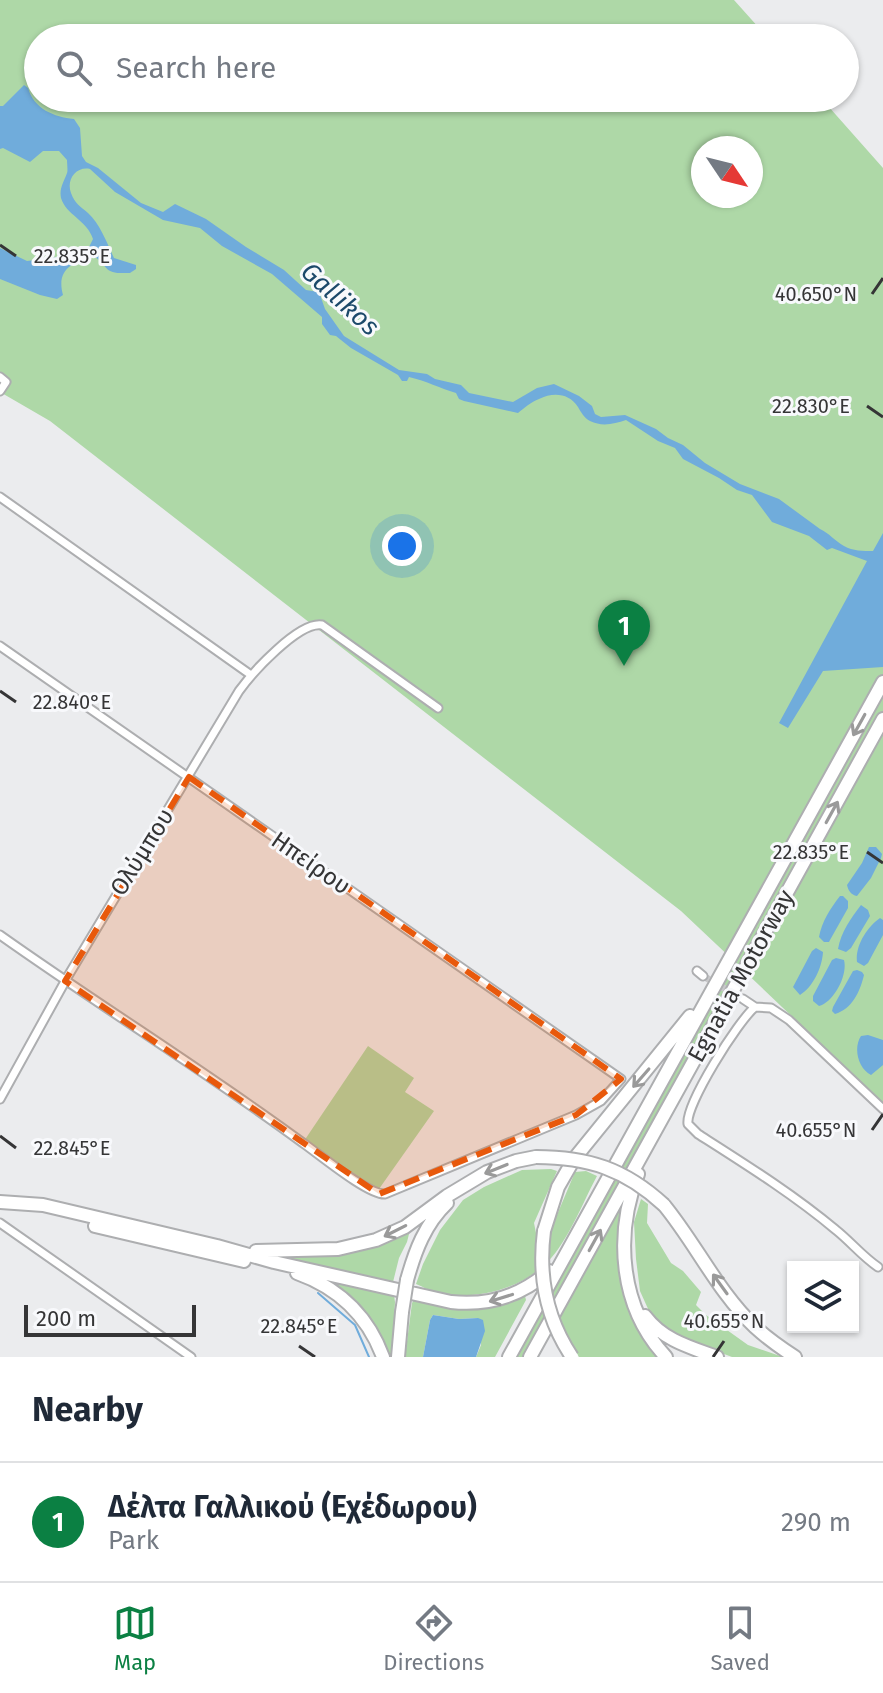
<!DOCTYPE html>
<meta charset="utf-8">
<style>
:root{--surface:#fff;--page:#f6f6f7;--text:#1f2937;--muted:#747a83;--line:#e0e1e3;--accent:#0b8043}
body{margin:0;font-family:"Fira Sans",sans-serif;background:var(--page);color:var(--text)}
.controls{position:absolute;right:24px;bottom:24px;display:grid;overflow:hidden;border-radius:0px;box-shadow:0 2px 6px #0004}
.controls button{width:72px;height:72px;display:grid;place-items:center;padding:0;border:0;border-bottom:2px solid var(--line);background:var(--surface);color:var(--text);font:40px sans-serif}
.compass{position:absolute;left:691px;top:136px;width:72px;height:72px;border-radius:50%;background:var(--surface);box-shadow:0 2px 6px #0004;rotate:125deg}
.scale{position:absolute;left:24px;bottom:20px;width:172px;box-sizing:border-box;padding-left:8px;border:4px solid #353536;border-top:0;font-size:22px;line-height:28px;white-space:nowrap;color:#353536;-webkit-text-stroke:6px #f8f9fc;paint-order:stroke}
.you{position:absolute;left:402px;top:546px;width:28px;height:28px;margin:-20px;border:6px solid #fff;border-radius:50%;background:#1a73e8;box-shadow:0 0 0 12px #1a73e833}
.badge{display:grid;place-items:center;width:52px;height:52px;border-radius:50%;background:var(--accent);color:#fff;font-size:26px;font-weight:700}
.pin{position:absolute;translate:-50% -66px;filter:drop-shadow(0 2px 4px #0008)}
.pin::after{content:'';position:absolute;top:42px;width:28px;height:24px;background:inherit;clip-path:polygon(0 0,100% 0,50% 100%)}
.list{margin:0;padding:0;list-style:none}
h2{display:flex;justify-content:space-between;align-items:center;height:104px;margin:0;padding:0 32px;font-size:34px}
h2 small{font-size:26px;font-weight:400;color:var(--muted)}
.list li{display:grid;grid-template-columns:52px 1fr auto;gap:24px;align-items:center;box-sizing:border-box;height:120px;padding:0 32px;border-top:2px solid var(--line)}
.list b{display:block;font-size:30px;white-space:nowrap}
.list p{margin:0;font-size:26px;white-space:nowrap;color:var(--muted)}
.list em{font-size:26px;font-style:normal;color:var(--muted)}
.icon{flex:none;width:44px;height:44px;fill:none;stroke:currentColor;stroke-width:2;stroke-linecap:round;stroke-linejoin:round}
.map{position:relative;flex:none;width:883px;height:1357px;overflow:hidden}
.search{position:absolute;background:var(--surface);box-shadow:0 2px 6px #0004;left:24px;right:24px;top:24px;height:88px;display:flex;align-items:center;gap:20px;box-sizing:border-box;padding:0 28px;border-radius:44px;color:var(--muted);font-size:30px}
.sheet{height:224px;background:var(--surface)}
nav{display:flex;justify-content:space-around;align-items:center;box-sizing:border-box;height:112px;border-top:2px solid var(--line);background:var(--surface);font-size:22px;color:var(--muted)}
nav a{display:grid;justify-items:center;gap:4px}
nav .on{color:var(--accent)}
.map>svg:first-child{display:block}
.green{fill:#aed8a7;fill-rule:evenodd}
.water{fill:#70acdb}
.lines{fill:none;stroke-linecap:round;stroke-linejoin:round}
.stream{stroke:#70acdb;stroke-width:2}
.street-tunnel{stroke:#c7c7c9;stroke-width:7;stroke-dasharray:7 3.5;stroke-linecap:butt}
.street-casing{stroke:#adaeb0;stroke-width:11}
.highway-casing{stroke:#adaeb0;stroke-width:16}
.street{stroke:#fff;stroke-width:7}
.highway{stroke:#fff;stroke-width:12}
.highway-bridge-casing{stroke:#adaeb0;stroke-width:16;stroke-linecap:butt}
.highway-bridge{stroke:#fff;stroke-width:12}
.oneway{stroke:#9a9a9a}
.marked{fill:#e8590c;fill-opacity:0.2;stroke:#e8590c;stroke-width:6;stroke-dasharray:16 10;stroke-linejoin:round}
.ticks{fill:none;stroke:#353536;stroke-width:3}
.labels{text-anchor:middle;dominant-baseline:central;stroke-width:6;stroke-linejoin:round;paint-order:stroke}
.street-label{font-size:24px;fill:#353536;stroke:#f8f9fc}
.water-label{font-size:26px;font-style:italic;fill:#1c496a;stroke:#f8f9fc}
.ticks-label{font-size:20px;text-anchor:middle;fill:#353536;stroke:#f8f9fc;stroke-width:6;stroke-linejoin:round;paint-order:stroke}
</style>
<div class="map">
<svg width="883" height="1357" viewBox="0 0 883 1357">
<rect width="100%" height="100%" fill="#ebecee"/>
<path class="green" d="M0 0H734L768 38H38V98H821L883 168V1103L741 968 526 1357H516L734 961 681 911 50 421 0 392ZM703 148H751V196H703Z
M368 1046 414 1078 405 1092 434 1111 379 1189 368 1185 304 1141Z
M551 1169 557 1171 534 1223 536 1233 551 1234 554 1222 575 1172 586 1171 597 1176C584 1200 570 1236 552 1257 526 1288 478 1301 439 1293 431 1292 424 1287 416 1284L423 1264 440 1230 463 1200 484 1187 522 1170Z
M624 1192C609 1259 617 1303 660 1357H579L558 1320Z
M641 1199 648 1204 647 1223 671 1263 683 1271 701 1292 696 1305 706 1315 748 1345 783 1357H732L677 1336 661 1325 649 1311 640 1291 636 1259 634 1222Z
M407 1233 409 1234 407 1242 399 1258 393 1282 291 1260 290 1257 292 1255 358 1251Z
M329 1280 394 1295 395 1302 392 1357H386L345 1293Z
M523 1294 525 1296 526 1300 495 1357H476L481 1345 478 1318 459 1319 433 1315 430 1320 423 1357H405L412 1303 415 1298 426 1300Z"/>
<path class="water" d="M24 85 28 88C34 109 54 117 74 119L80 128 82 156 86 162 98 168 141 203 163 212 175 204 206 219 246 247 284 270 306 290 319 292 325 309 344 336 399 370 427 374 435 379 461 385 469 393 513 402 537 388 554 384 579 396 592 406 595 414 601 417 625 415 656 429 668 438 683 445 705 463 740 484 779 499 820 529C829 533 835 541 844 546 853 551 863 551 873 551L883 533V667L823 671 788 728 779 723 867 561 832 548 827 550 809 536 772 522 752 495 737 490 719 478 683 459 675 448 658 441 626 420C614 424 602 427 590 421 584 418 581 412 578 407 569 393 553 392 539 399 531 402 524 408 518 413L464 401 459 399 456 393C439 388 427 381 409 377L407 381H402L398 375 351 348 336 336 330 335 322 324V317L272 274 222 246 200 228 163 220 115 192 90 169C76 166 66 180 71 193 75 204 80 206 88 213 100 224 107 243 114 258L136 265V269C128 274 132 273 123 273 103 274 107 263 93 256 72 262 56 270 63 295L57 299 40 295 0 279V248L27 261 67 256 88 249 93 239C87 220 66 215 61 198 59 188 64 182 67 173 68 171 67 163 67 160L59 151H43L30 162 3 148 0 149V106H3Z
M869 847H876L882 854 881 858 871 878 857 896C851 895 848 890 847 885L862 863Z
M840 896H843L848 901V908L830 940 829 942H824L819 937C822 921 830 909 840 896Z
M861 905 868 910 870 916 851 948 846 952 838 949C841 932 851 918 861 905Z
M880 918 883 920V935L868 963 864 966 857 962C855 946 867 927 880 918Z
M816 948 823 952C822 968 813 987 800 995L793 987 812 951Z
M836 958 844 960C848 975 834 1002 819 1006L813 1001V996L832 960Z
M857 970 862 972 864 975C860 992 852 1009 835 1014L832 1011 833 1007 853 971Z
M868 1035 883 1040V1065L871 1075C858 1068 853 1048 861 1036Z
M433 1315 459 1319 478 1318 483 1320 485 1331 476 1357H423L430 1320Z"/>
<g class="lines">
<path class="stream" d="M318 1293 355 1325 369 1357"/>
<path class="street-tunnel" d="M703 976 743 999"/>
<defs>
<path id="street" d="M0 377 6 382 0 391
M0 497 251 675
M0 646 621 1079 601 1101 576 1115 385 1194C368 1195 319 1154 303 1143 204 1070 100 1006 0 935
M697 971 703 976
M743 999 755 1007 771 1008 789 1020 883 1109
M755 1007C738 1021 685 1105 688 1124L698 1134C745 1164 793 1194 836 1230 851 1242 862 1256 878 1267
M0 1099 68 976 239 691C252 673 299 621 322 625L438 708
M0 1223 191 1357"/>
<path id="highway" d="M638 1174C614 1236 620 1308 666 1357
M0 1202 43 1205 217 1246 274 1262 451 1302C488 1306 521 1296 549 1271
M664 1205C696 1244 718 1292 755 1327 767 1338 781 1348 795 1357
M95 1226 244 1261
M544 1231 558 1187 574 1159 690 1016
M256 1251 338 1249 376 1240 405 1227 447 1196 487 1172 516 1161 536 1157
M297 1273C339 1288 368 1316 383 1357
M407 1280C415 1251 425 1224 447 1203
M645 1316C663 1340 689 1347 717 1357
M398 1357 402 1312
M509 1357 883 682
M530 1357 883 719"/>
</defs>
<use href="#street" class="street-casing"/>
<use href="#highway" class="highway-casing"/>
<use href="#street" class="street"/>
<use href="#highway" class="highway"/>
<defs>
<path id="highway-bridge" d="M536 1157C588 1157 625 1169 664 1205
M544 1231C538 1277 546 1318 572 1357
M402 1312 407 1280"/>
</defs>
<use href="#highway-bridge" class="highway-bridge-casing"/>
<use href="#highway-bridge" class="highway-bridge"/>
</g>
<defs><path id="oneway-shaft" d="M-6 0H5M1.5-3L5.5 0L1.5 3" fill="none" stroke-width="1.6" stroke-linecap="round" stroke-linejoin="round" transform="scale(2)"/></defs>
<g class="oneway">
<use href="#oneway-shaft" transform="translate(859 725) rotate(119)"/>
<use href="#oneway-shaft" transform="translate(832 812) rotate(-61)"/>
<use href="#oneway-shaft" transform="translate(641 1078) rotate(131)"/>
<use href="#oneway-shaft" transform="translate(496 1169) rotate(158)"/>
<use href="#oneway-shaft" transform="translate(395 1231) rotate(153)"/>
<use href="#oneway-shaft" transform="translate(595 1240) rotate(-61)"/>
<use href="#oneway-shaft" transform="translate(720 1284) rotate(-126)"/>
<use href="#oneway-shaft" transform="translate(501 1298) rotate(163)"/>
</g>
<path class="marked" d="M189 777 621 1079 576 1115 379 1194 65 981Z"/>
<path class="ticks" d="M0 245 16 256M872 294 883 278M867 406 883 417M0 691 16 702M867 852 883 863M872 1130 883 1114M0 1136 16 1148M299 1346 315 1357M713 1357 724 1341"/>
<g class="labels">
<g class="street-label">
<text transform="translate(142 852) rotate(-58)">Ολύμπου</text>
<text transform="translate(311 863) rotate(35)">Ηπείρου</text>
<text transform="translate(741 976) rotate(-61)">Egnatia Motorway</text>
</g>
<g class="water-label">
<text transform="translate(340 299) rotate(42)">Gallikos</text>
</g>
</g>
<g class="ticks-label">
<text x="72" y="263">22.835°E</text>
<text x="816" y="301">40.650°N</text>
<text x="811" y="413">22.830°E</text>
<text x="72" y="709">22.840°E</text>
<text x="811" y="859">22.835°E</text>
<text x="816" y="1137">40.655°N</text>
<text x="72" y="1155">22.845°E</text>
<text x="724" y="1328">40.655°N</text>
<text x="299" y="1333">22.845°E</text>
</g>
</svg>
<div class="controls">
<button><svg class="icon" aria-label="layers" viewBox="0 0 24 24"><path d="M12 4l9 5-9 5-9-5zM3 14l9 5 9-5"/></svg></button>
</div>
<svg class="compass" viewBox="-18 -18 36 36"><path d="M0-13l5 13h-10z" fill="#e53935"/><path d="M0 13l5-13h-10z" fill="#747a83"/></svg>
<div class="scale">200 m</div>
<div class="you"></div>
<div class="pin badge" style="left:624px;top:666px">1</div>
<div class="search"><svg class="icon" aria-label="search" viewBox="0 0 24 24"><circle cx="10" cy="10" r="6"/><path d="M15 15l6 6"/></svg>Search here</div>
</div>
<section class="sheet">
<h2>Nearby<small></small></h2>
<ul class="list">
<li><span class="badge">1</span><div><b>Δέλτα Γαλλικού (Εχέδωρου)</b><p>Park</p></div><em>290 m</em></li>
</ul>
</section>
<nav>
<a class="on"><svg class="icon" aria-label="map" viewBox="0 0 24 24"><path d="M3 6l6-2 6 2 6-2v14l-6 2-6-2-6 2zM9 4v14M15 6v14"/></svg>Map</a>
<a><svg class="icon" aria-label="directions" viewBox="0 0 24 24"><path d="M12 3l9 9-9 9-9-9zM9 14v-3h6M13 9l2 2-2 2"/></svg>Directions</a>
<a><svg class="icon" aria-label="saved" viewBox="0 0 24 24"><path d="M7 4h10v16l-5-4-5 4z"/></svg>Saved</a>
</nav>
